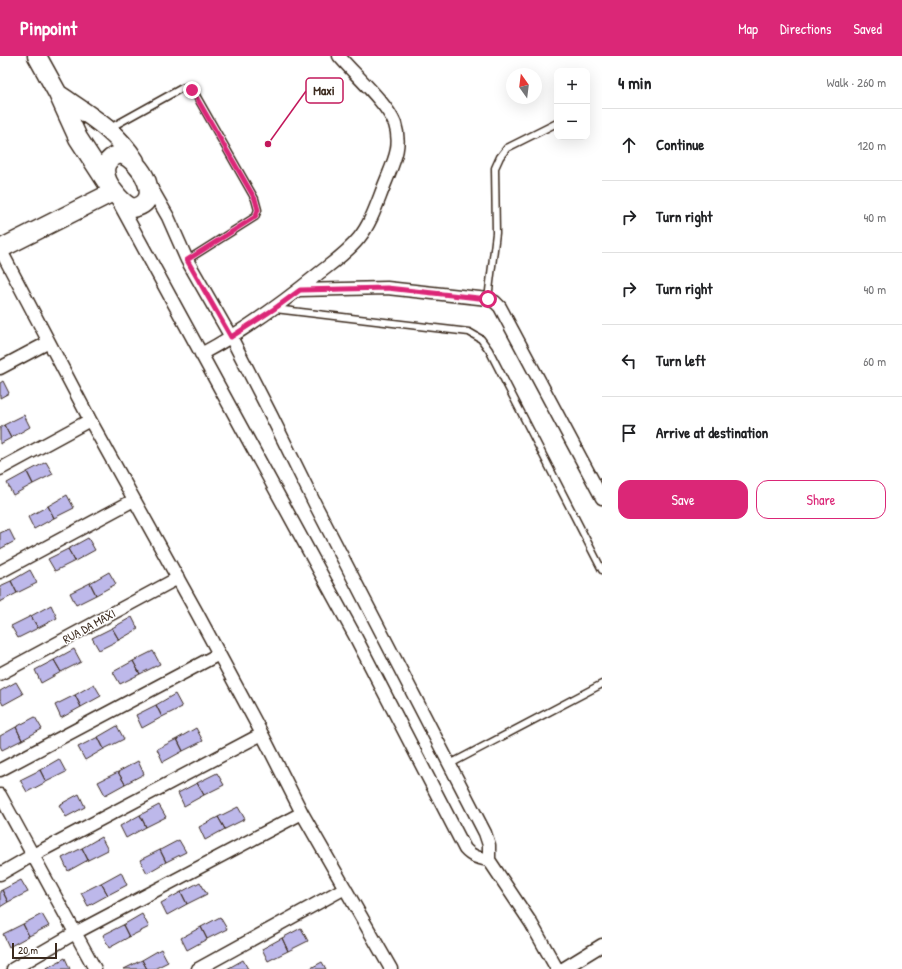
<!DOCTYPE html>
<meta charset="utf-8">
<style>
:root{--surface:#fff;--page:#f6f6f6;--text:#202124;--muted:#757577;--line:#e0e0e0;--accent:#db2777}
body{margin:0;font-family:"Patrick Hand",sans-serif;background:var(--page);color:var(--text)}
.controls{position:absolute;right:12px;top:12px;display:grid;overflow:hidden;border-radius:8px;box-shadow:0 4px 16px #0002}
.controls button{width:36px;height:36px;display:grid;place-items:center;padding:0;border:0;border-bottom:1px solid var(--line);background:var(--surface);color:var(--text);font:20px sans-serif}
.compass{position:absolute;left:506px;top:12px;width:36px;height:36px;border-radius:50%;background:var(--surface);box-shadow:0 4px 16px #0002;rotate:346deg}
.scale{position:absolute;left:12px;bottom:10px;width:45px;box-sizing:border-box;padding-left:4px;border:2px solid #3b2a1e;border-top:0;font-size:11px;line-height:14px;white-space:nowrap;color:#3b2a1e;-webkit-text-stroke:3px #fff;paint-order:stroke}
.stop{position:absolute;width:12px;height:12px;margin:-9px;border:3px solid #db2777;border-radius:50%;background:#fff}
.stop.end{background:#db2777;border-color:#fff;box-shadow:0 1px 4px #0008}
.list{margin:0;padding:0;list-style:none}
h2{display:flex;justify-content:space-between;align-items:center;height:52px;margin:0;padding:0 16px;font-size:17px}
h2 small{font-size:13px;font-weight:400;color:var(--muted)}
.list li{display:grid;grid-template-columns:26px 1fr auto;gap:12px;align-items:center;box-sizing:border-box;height:72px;padding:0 16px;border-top:1px solid var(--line)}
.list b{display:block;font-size:15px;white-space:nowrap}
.list em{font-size:13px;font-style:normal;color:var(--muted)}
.actions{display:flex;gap:8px;padding:12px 16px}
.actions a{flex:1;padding:9px 0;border:1px solid var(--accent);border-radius:12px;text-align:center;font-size:14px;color:var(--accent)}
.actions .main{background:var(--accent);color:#fff}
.icon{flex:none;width:22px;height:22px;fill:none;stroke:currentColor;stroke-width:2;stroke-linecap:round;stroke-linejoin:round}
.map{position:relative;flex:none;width:602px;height:913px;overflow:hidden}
header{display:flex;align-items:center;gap:24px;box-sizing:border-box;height:56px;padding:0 20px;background:var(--accent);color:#fff}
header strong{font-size:19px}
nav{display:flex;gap:22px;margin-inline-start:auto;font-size:14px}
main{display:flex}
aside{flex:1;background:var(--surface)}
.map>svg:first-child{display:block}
.building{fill:#bdb8ea;stroke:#3b2a1e}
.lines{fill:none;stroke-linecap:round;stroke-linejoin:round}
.lane-casing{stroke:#3b2a1e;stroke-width:9}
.street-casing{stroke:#3b2a1e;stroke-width:15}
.secondary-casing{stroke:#3b2a1e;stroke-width:21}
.lane{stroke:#fff;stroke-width:6}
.street{stroke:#fff;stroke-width:12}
.secondary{stroke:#fff;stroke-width:18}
.route{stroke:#db2777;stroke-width:5}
.labels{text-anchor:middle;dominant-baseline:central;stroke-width:3;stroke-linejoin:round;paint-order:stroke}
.street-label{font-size:12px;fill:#3b2a1e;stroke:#fff}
.leader{fill:none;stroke:#c2185b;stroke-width:1.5}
.callout-dot{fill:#c2185b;stroke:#fff;stroke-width:1.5}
.callout{fill:#fff;stroke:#c2185b;stroke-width:1.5}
.callout-label{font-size:13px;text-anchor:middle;font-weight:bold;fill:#3b2a1e}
</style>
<header>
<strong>Pinpoint</strong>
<nav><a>Map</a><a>Directions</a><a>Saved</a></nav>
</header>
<main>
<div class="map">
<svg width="602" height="913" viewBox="0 0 602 913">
<rect width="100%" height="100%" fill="#fff"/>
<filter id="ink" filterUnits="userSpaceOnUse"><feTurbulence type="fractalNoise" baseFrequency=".025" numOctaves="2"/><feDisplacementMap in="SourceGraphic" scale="8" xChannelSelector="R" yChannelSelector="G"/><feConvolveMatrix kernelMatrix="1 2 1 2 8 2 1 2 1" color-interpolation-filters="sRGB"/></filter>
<g filter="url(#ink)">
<path class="building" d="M3 325 9 337 0 342V327Z
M24 359 30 371 11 382 4 369Z
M4 369 11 382 0 388V372Z
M46 406 53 418 33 428 27 416Z
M27 416 33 428 13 439 7 427Z
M67 439 74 452 54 462 48 450Z
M48 450 54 462 34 473 28 461Z
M9 473 15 485 0 493V477Z
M88 482 95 494 75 505 68 493Z
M68 493 75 505 55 515 48 503Z
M30 514 37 527 17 537 11 525Z
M109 516 116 528 96 539 90 527Z
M11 525 17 537 0 546V530Z
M90 527 96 539 76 549 70 537Z
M51 549 57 562 38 572 31 560Z
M31 560 38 572 18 582 11 570Z
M132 561 138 573 119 584 112 572Z
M112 572 119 584 99 594 92 582Z
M74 593 81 606 61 616 54 604Z
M153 595 160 608 140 618 133 605Z
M54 604 61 616 41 627 35 614Z
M133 605 140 618 120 628 113 616Z
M16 626 23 638 3 649 0 643V635Z
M94 628 101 640 81 651 75 639Z
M175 638 182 651 162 661 156 649Z
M75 639 81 651 61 662 55 649Z
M156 649 162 661 142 672 136 659Z
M35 661 42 673 22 684 16 671Z
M117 670 124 683 104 693 98 681Z
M16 671 22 684 2 694 0 690V680Z
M196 672 203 685 183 695 177 683Z
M98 681 104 693 85 704 78 691Z
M177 683 183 695 163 706 157 693Z
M59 703 66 716 46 726 40 714Z
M138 705 144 718 125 728 118 716Z
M40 714 46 726 27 736 20 724Z
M118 716 125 728 105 739 98 726Z
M217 717 224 729 204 739 197 727Z
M197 727 204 739 184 750 178 737Z
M79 738 85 751 66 761 59 749Z
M159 749 166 761 146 771 140 759Z
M238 751 245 763 225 773 218 761Z
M140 759 146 771 126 782 120 770Z
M218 761 225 773 205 784 199 771Z
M101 781 108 794 88 804 82 792Z
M179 784 186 796 166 806 160 794Z
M82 792 88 804 68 815 62 802Z
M160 794 166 806 147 817 140 804Z
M121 816 127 829 108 839 101 827Z
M21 824 28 836 8 846 2 834Z
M200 826 207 838 187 848 181 836Z
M101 827 108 839 88 850 81 837Z
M2 834 8 846 0 851V835Z
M181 836 187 848 167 859 161 847Z
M42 858 49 870 29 880 23 868Z
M142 858 149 871 129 881 123 869Z
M220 861 227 873 207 883 201 871Z
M23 868 29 880 9 891 3 878Z
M123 869 129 881 109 892 103 879Z
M201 871 207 883 187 894 181 882Z
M301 872 308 885 288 895 282 882Z
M282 882 288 895 268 905 262 893Z
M161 893 168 906 154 913H147L142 904Z
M65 902 70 913H45Z
M142 904 147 913H124Z
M243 904 248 913H227Z
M322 906 326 913H309Z"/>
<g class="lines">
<defs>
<path id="lane" d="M110 72 182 32 187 31 193 34 255 143 258 154 255 161 187 204
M488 243 496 177 495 112 500 101 507 92 557 67
M275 253 469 276 481 283 489 294 602 514
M450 708 602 628"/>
<path id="street" d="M149 128 168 161 187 204 231 281 271 359 316 450 485 777 489 789V804L531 867 557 913
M118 145 355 580 465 793C472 801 479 802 489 804
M0 193 90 364 197 557 262 678 302 757 391 913
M299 234 387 232 488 243 495 246 500 251 602 442
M201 298C244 275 280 249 318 218 332 207 347 197 359 182 372 166 378 144 386 125 394 105 402 90 395 68 387 47 354 18 339 0
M0 312 49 286
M0 413 90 364
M0 516 134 444
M0 618 178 522
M0 714 219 598
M0 739 95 913
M0 818 33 799 262 678
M13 913 75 877 302 757
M198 913 345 832
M563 913 602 889"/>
<path id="secondary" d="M58 38C87 58 116 74 135 105
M121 98C141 105 166 147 132 152 114 143 88 106 121 98Z
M0 193 113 136 78 82 58 38 37 0"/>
</defs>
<use href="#lane" class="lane-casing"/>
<use href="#street" class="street-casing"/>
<use href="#secondary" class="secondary-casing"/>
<use href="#lane" class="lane"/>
<use href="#street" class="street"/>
<use href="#secondary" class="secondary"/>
</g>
</g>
<g class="lines" filter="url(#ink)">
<path class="route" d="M192 34 255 143 258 154 255 161 187 204 231 281 274 253 300 234 387 232 488 243"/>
</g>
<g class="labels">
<g class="street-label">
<text transform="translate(89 570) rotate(-29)">RUA DA MAXI</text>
</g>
</g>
<path class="leader" d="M268 88L306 35"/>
<circle class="callout-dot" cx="268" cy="88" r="4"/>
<rect class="callout" x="306" y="22" width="37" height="25" rx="4"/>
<g class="callout-label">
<text x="324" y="39">Maxi</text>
</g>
</svg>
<div class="controls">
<button>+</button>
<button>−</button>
</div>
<svg class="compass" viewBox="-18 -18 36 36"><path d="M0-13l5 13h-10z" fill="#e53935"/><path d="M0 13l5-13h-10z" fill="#757577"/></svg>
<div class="scale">20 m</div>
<div class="stop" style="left:488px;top:243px"></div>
<div class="stop end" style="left:192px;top:34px"></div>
</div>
<aside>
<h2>4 min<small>Walk · 260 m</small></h2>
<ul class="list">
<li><svg class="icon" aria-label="ahead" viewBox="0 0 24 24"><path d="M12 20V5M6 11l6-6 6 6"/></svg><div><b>Continue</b></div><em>120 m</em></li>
<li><svg class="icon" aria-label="right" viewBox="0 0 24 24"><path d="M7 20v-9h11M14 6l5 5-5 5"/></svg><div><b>Turn right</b></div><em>40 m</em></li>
<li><svg class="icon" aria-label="right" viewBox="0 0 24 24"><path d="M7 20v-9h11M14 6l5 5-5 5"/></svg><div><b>Turn right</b></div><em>40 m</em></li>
<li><svg class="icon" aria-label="left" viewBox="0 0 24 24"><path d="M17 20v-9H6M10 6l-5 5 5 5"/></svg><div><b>Turn left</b></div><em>60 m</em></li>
<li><svg class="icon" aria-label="arrive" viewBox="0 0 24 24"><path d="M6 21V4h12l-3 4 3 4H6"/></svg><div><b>Arrive at destination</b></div></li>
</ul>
<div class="actions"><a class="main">Save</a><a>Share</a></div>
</aside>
</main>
